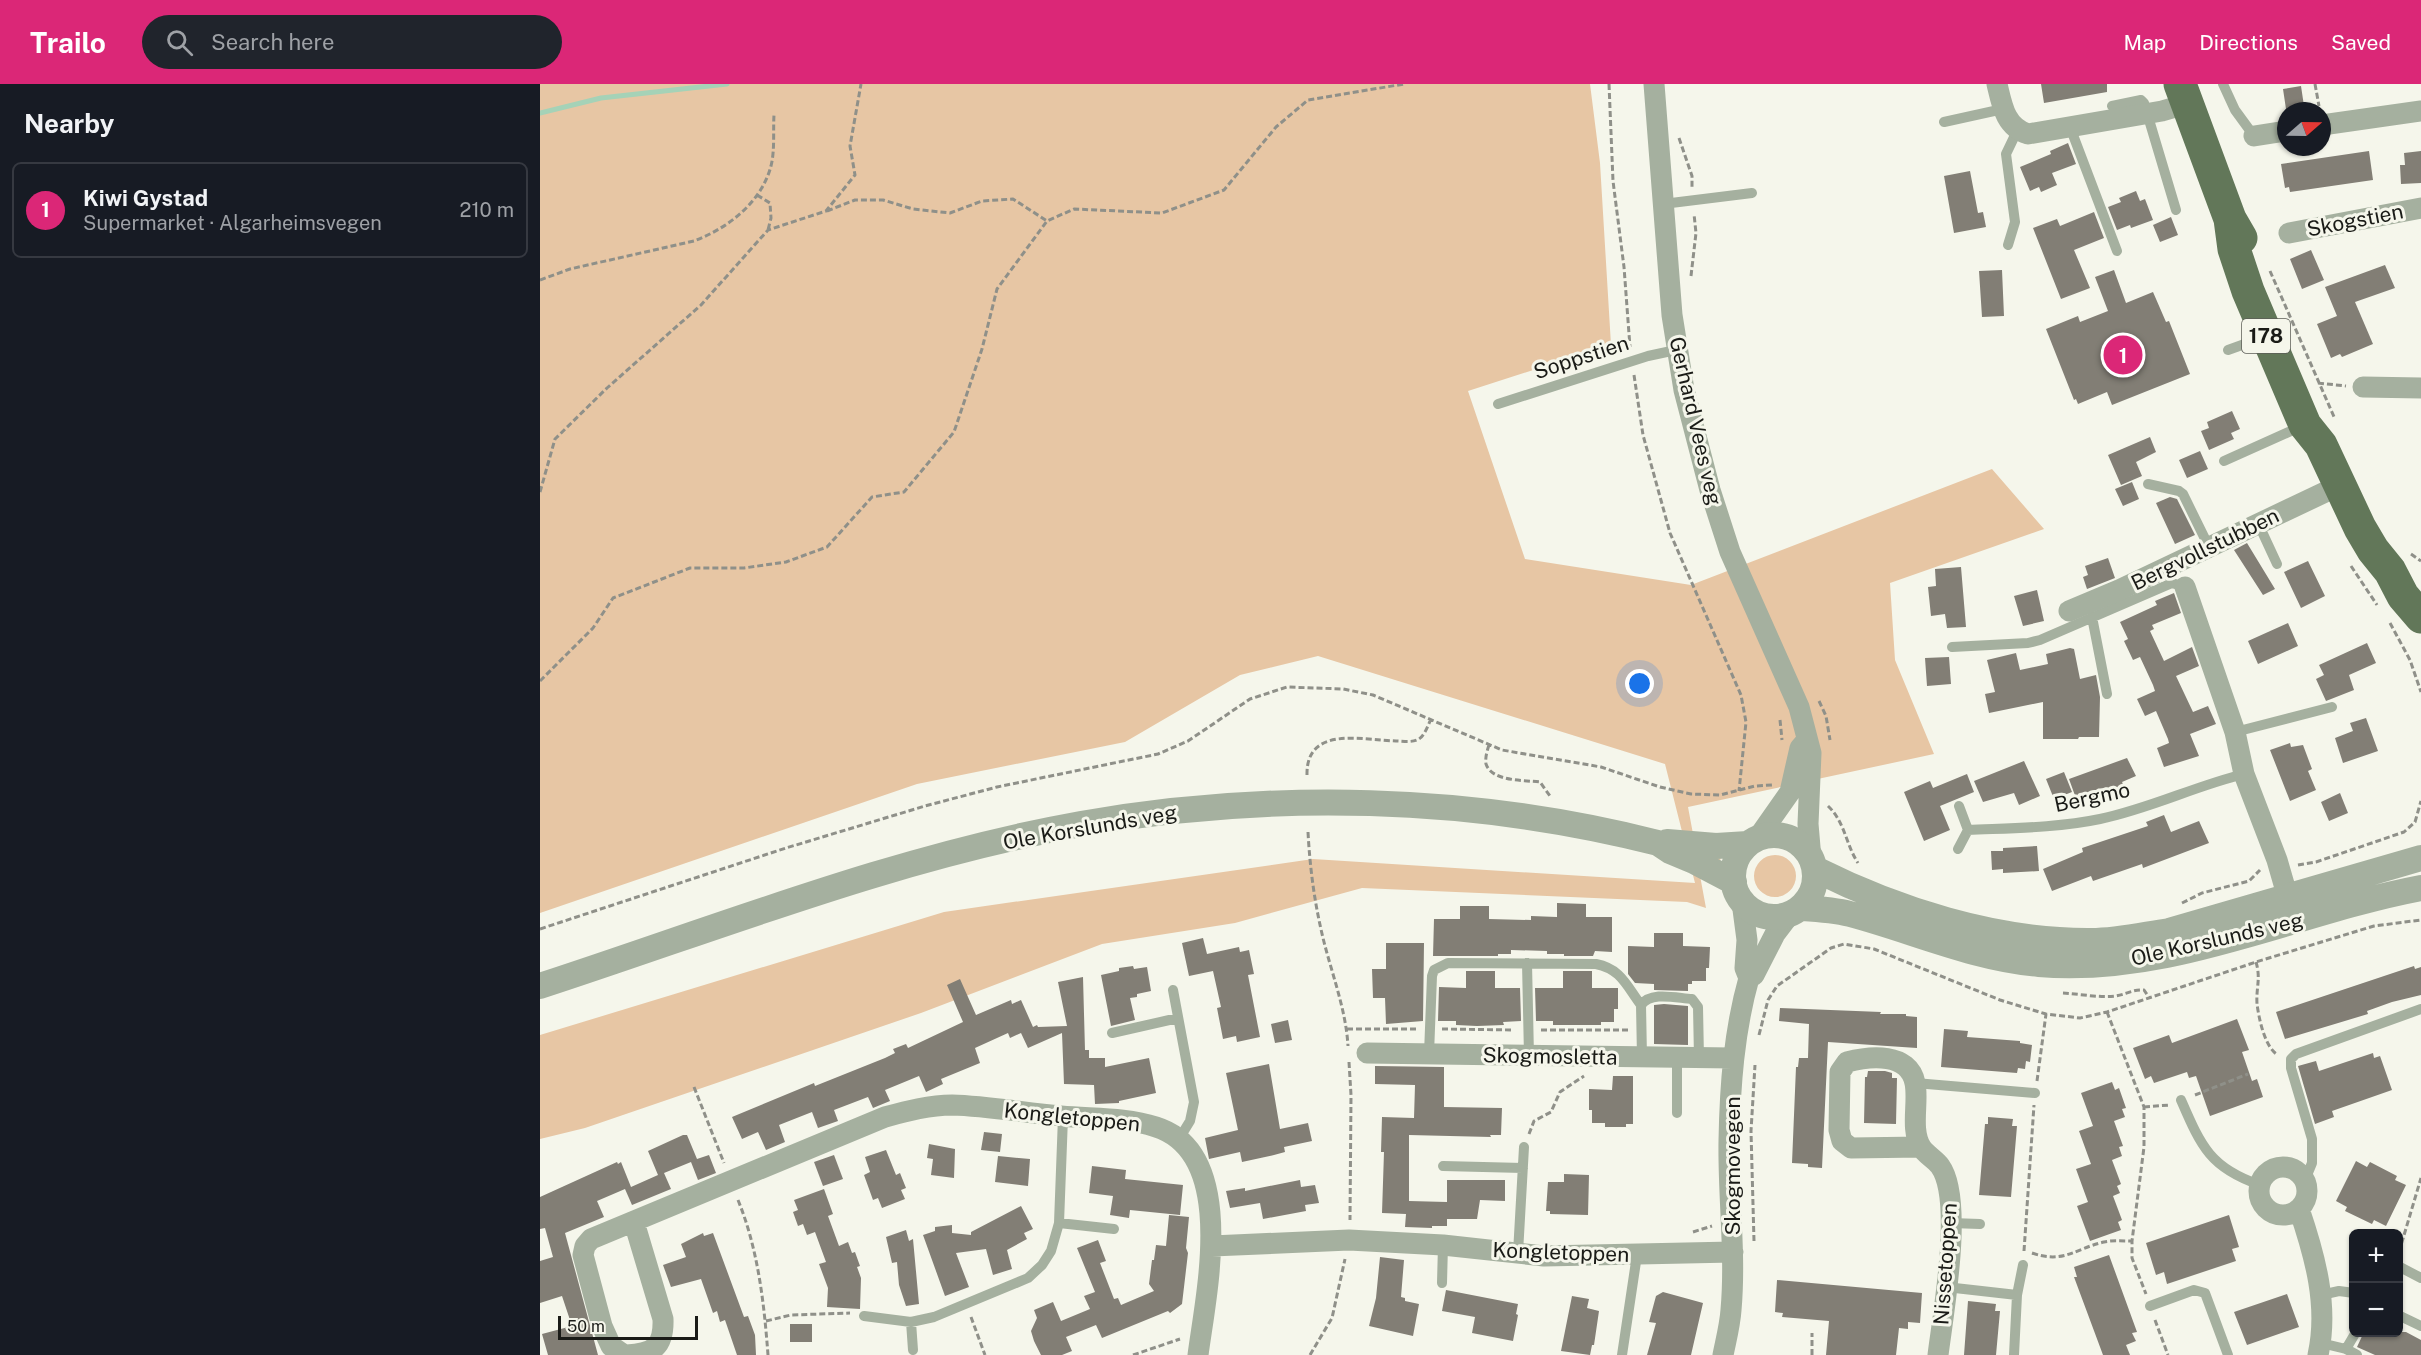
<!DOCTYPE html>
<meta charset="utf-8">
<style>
:root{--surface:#171b24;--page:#20242c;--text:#f1f3f6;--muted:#9ea1a6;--line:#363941;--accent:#db2777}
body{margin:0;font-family:"Public Sans",sans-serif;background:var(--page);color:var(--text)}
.controls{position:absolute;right:18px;bottom:18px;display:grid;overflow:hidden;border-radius:9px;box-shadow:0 2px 4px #0004}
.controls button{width:54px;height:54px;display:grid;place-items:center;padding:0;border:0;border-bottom:2px solid var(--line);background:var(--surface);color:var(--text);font:30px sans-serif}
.compass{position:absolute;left:1737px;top:18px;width:54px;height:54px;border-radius:50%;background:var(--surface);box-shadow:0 2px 4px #0004;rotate:70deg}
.scale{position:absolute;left:18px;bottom:15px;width:140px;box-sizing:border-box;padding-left:6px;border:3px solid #1a1b17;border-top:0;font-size:16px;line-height:21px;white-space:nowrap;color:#1a1b17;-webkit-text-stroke:4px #f5f6eb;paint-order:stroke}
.you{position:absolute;left:1100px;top:600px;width:21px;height:21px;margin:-15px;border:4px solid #fff;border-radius:50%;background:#1a73e8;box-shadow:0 0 0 9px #1a73e833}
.badge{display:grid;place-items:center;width:39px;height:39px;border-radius:50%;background:var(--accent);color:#fff;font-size:20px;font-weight:700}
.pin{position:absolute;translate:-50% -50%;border:3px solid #fff;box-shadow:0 2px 6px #0006}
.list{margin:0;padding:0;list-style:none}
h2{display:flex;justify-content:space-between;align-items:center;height:78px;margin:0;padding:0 24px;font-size:26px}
h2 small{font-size:20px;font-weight:400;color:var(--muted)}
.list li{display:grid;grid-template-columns:39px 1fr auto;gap:18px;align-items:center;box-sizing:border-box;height:96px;margin:0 12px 12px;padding:0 12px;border:2px solid var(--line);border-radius:9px}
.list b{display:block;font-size:22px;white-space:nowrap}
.list p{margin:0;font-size:20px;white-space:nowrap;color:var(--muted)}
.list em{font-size:20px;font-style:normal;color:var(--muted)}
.icon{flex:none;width:33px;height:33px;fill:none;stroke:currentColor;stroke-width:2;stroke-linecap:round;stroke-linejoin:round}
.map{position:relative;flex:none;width:1881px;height:1271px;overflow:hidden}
header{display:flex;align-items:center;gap:36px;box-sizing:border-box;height:84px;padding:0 30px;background:var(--accent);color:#fff}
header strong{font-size:28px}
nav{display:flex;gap:33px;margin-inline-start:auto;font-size:21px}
.search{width:420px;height:54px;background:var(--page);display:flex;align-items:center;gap:15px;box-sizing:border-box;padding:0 21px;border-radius:33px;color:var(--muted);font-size:22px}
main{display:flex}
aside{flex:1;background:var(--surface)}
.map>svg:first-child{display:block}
.green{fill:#e7c6a4}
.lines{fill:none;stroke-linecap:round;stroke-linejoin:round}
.stream{stroke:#a5d2b7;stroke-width:5}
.building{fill:#827e75}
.path{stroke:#8f9089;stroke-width:3;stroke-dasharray:6 3;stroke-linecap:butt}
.service{stroke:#a5b09f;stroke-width:10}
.minor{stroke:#a5b09f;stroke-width:21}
.tertiary{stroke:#a5b09f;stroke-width:26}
.primary{stroke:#627759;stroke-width:33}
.labels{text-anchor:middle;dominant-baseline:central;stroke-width:6;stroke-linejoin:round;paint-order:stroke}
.shield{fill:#f5f6eb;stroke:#5c5d57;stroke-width:1.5}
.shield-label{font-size:20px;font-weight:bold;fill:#1a1b17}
.street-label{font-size:21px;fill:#1a1b17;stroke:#f5f6eb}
</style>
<header>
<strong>Trailo</strong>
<div class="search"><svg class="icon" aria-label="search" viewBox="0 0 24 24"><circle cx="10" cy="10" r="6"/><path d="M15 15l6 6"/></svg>Search here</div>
<nav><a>Map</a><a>Directions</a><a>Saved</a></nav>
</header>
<main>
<aside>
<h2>Nearby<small></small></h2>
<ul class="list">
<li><span class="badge">1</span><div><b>Kiwi Gystad</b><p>Supermarket · Algarheimsvegen</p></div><em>210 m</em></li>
</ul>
</aside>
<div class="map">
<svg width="1881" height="1271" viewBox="0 0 1881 1271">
<rect width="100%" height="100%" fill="#f5f6eb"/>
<path class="green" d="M0 0H1050L1060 79 1071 261 928 307 985 475 1151 501 1452 385 1504 445 1350 499 1355 576 1394 670 1148 723 1156 766 1182 770 1179 780 1156 770 1166 824 1147 818 822 804 695 839 562 860 381 929 45 1044 0 1055V951L404 828 773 775 1155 799 1125 680 778 572 700 591 585 658 377 700 0 829Z
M1214 792a21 21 0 1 1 42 0a21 21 0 1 1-42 0Z"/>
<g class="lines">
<path class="stream" d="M0 29 61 14 187 0"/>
</g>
<path class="building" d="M1501 0H1567V8L1504 19Z
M1761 2 1764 22 1746 25 1743 5Z
M1528 59 1536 80 1512 89 1517 101 1501 108 1499 103 1490 107 1480 83 1511 70 1510 67Z
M1829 67 1833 96 1750 108 1749 103 1745 104 1741 80Z
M1881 67V99L1861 100 1860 81H1865L1864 69Z
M1430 87 1438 129 1443 128 1446 143 1414 149 1404 92Z
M1596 107 1600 117 1605 115 1613 136 1591 144 1590 141 1577 146 1568 123 1581 118 1579 114Z
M1554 128 1564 154 1534 166 1550 204 1521 215 1493 144 1517 135 1520 142Z
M1631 133 1638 151 1620 158 1613 141Z
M1771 166 1784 196 1762 205 1750 175Z
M1845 181 1855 204 1815 218 1833 260 1802 273 1800 270 1791 274 1777 240 1797 232 1785 203Z
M1462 186 1464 232 1442 233 1439 187Z
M1574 186 1586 219 1613 208 1626 238 1629 237 1650 290 1572 321 1567 308 1538 320 1536 315 1534 316 1506 245 1538 232 1540 238 1568 227 1555 193Z
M1692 327 1700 345 1691 349 1694 355 1669 366 1661 347 1669 344 1667 338Z
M1610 353 1616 368 1596 378 1602 392 1581 401 1568 371Z
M1660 367 1668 385 1647 394 1639 376Z
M1592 398 1599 415 1583 422 1575 405Z
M1630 413 1637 415 1655 451 1635 460 1616 419Z
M1707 459 1735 505 1723 511 1694 466Z
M1568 474 1575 494 1547 505 1543 493 1548 491 1545 482Z
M1768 477 1785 512 1761 524 1744 488Z
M1421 483 1426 543 1407 544 1405 530 1391 532 1388 503 1396 502 1395 485Z
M1497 506 1504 537 1483 542 1474 512Z
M1634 509 1641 529 1612 541 1614 545 1610 547 1624 577 1652 563 1659 582 1636 592 1653 628 1668 622 1676 640 1650 650 1659 672 1624 683 1617 664 1629 659 1628 655 1616 627 1605 632 1597 615 1615 607 1613 601 1600 573 1593 576 1584 557 1588 555 1580 538 1617 521 1615 517Z
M1748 539 1758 562 1718 580 1708 557Z
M1827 559 1836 579 1809 591 1814 606 1786 617 1776 595 1784 591 1779 581Z
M1530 564 1534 565 1540 595 1556 591 1560 613 1559 653H1539L1538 655H1503V618L1449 629 1445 610 1455 608 1447 576 1476 569 1480 586 1508 580 1506 570Z
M1409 573 1411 600 1387 602 1385 574Z
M1826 634 1838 667 1803 679 1795 654 1813 647 1810 639Z
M1750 659 1751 663 1763 661 1772 685 1768 687 1776 706 1750 717 1730 666Z
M1587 674 1596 692 1582 698 1584 702 1566 709 1554 714 1552 711 1537 717 1529 695Z
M1484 677 1500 712 1479 721 1474 709 1443 718 1434 697Z
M1524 688 1532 708 1514 715 1506 695Z
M1427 690 1434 708 1400 722 1410 746 1384 757 1364 708 1390 697 1393 704Z
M1800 709 1808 729 1789 737 1781 718Z
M1624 731 1631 748 1659 737 1669 759 1603 784 1602 780 1553 797 1551 792 1512 807 1503 785 1543 768 1542 764 1608 742 1606 738Z
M1497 762 1499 787 1463 789V785L1452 786 1451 767H1463V764Z
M1017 819 1046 820V833H1072V868L1055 867 1053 872H1024V870H1007V867L971 866V870H958V872H893L894 835H920V822H949V835L991 836V832L1017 833Z
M1114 849H1143V862L1170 863 1169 884H1166V897H1152V900H1148V907L1114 906V900L1095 899 1088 890V862L1114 863Z
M663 854 667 870 699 863 700 868 709 866 714 890 708 891 720 953 697 958 696 952 683 955 677 924 681 923 673 887 649 892 642 859Z
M846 859H884L883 937 846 940 845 914H833L832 885H846Z
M593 882 594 885 607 883 611 907 597 910V913L590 914 595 936 571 942 561 891 579 887V884Z
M1874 882 1875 885 1881 883V911L1852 918 1827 927 1828 930 1745 955 1736 928Z
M926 887H955V904H980L981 937 963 938 964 941 937 942 916 941V937H898L899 903 926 904Z
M1023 887H1052V904H1078V925H1074V938H1061V941H1013V937H996L995 904H1023Z
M543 893 545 966H549V974H565V983L609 974 616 1009 579 1017V1019L555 1020 554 1001 524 1000 522 949 488 964 481 949 470 954 468 949 435 964 440 979 401 995 403 1000 386 1008 379 992 345 1006 350 1017 333 1024 328 1013 294 1026 298 1037 278 1044 272 1028 239 1041 245 1058 226 1066 218 1048 202 1055 192 1033 274 999 275 1002 345 974 355 969 353 965 366 960 368 964 423 938 407 901 420 895 436 931 471 916 472 920 481 916 493 943 497 941 498 943 527 942 518 898Z
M1124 920 1148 922V961L1114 960V921Z
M1240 924 1341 928 1340 930H1366V932L1377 933V964L1288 958 1282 1084 1268 1083V1080L1252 1079 1256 983H1258L1259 974H1268L1269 940 1239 937Z
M1697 935 1709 966 1702 968 1712 997 1717 995 1723 1013 1670 1032 1656 992 1649 994 1647 988 1614 999 1611 992 1605 995 1593 964 1629 951 1632 959Z
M748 936 752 956 735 959 731 940Z
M1404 945 1428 947 1427 953 1480 957V959L1492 961 1490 978 1486 977 1485 985 1478 984 1477 989 1401 983Z
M1833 969 1834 974 1840 972 1852 1006 1792 1027 1794 1033 1775 1040 1758 982 1776 977 1779 987Z
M729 980 740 1045 768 1039 772 1057 744 1063 745 1068 734 1071 702 1078 700 1068 669 1075 665 1054 698 1046 686 989Z
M835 982 904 983V1023L962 1024 961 1051H950L951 1053 869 1051V1117L907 1118V1096H965V1117L940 1116 937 1135H907V1142H892V1144L865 1143 866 1130 842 1129 844 1068H841L842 1033 874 1034 875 1001 835 1000Z
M1328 987H1345L1352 989V994H1357L1356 1040 1324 1039 1325 993H1327Z
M1073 992H1093V1040H1086V1043H1065V1039H1052V1026H1049V1005L1072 1006Z
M1572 998 1575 1006 1579 1004 1586 1024 1582 1025 1585 1033 1574 1037 1583 1062 1579 1063 1582 1072 1572 1076 1581 1100 1577 1102 1580 1109 1573 1112 1582 1136 1578 1138 1581 1146 1550 1157 1537 1122 1548 1118 1536 1085 1551 1080 1539 1047 1553 1042 1541 1009Z
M1448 1033 1473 1035 1472 1042H1477L1471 1113 1439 1111 1445 1040H1448Z
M444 1048 462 1050 460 1068 441 1066Z
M143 1051H147L157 1075 169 1071 176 1089 158 1096 151 1078 124 1089 131 1105 92 1121 85 1105 57 1117 64 1133 25 1149 58 1271H8L2 1250 32 1242 22 1212 0 1219V1177L13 1173 5 1144 0 1145V1113L77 1078 78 1080 81 1078 91 1103 118 1091 108 1067Z
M389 1060 415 1065 414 1094 391 1091 393 1075 387 1074Z
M346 1066 356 1091 360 1089 366 1104 361 1106 365 1115 342 1124 338 1114 333 1116 324 1091 330 1088 325 1073Z
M294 1071 303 1095 283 1102 274 1078Z
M458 1072 490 1075 488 1102 455 1098Z
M1816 1077 1827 1083 1830 1078 1857 1092 1855 1096 1866 1101 1846 1142 1834 1136 1832 1140 1805 1127 1807 1123 1796 1117Z
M552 1082 586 1086 585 1095 643 1101 640 1131 590 1126 589 1134 570 1131 573 1112 549 1109Z
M1024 1090 1049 1091 1048 1131 1010 1130V1127H1006L1008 1098H1024Z
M760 1096 761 1103 775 1101 779 1119 765 1121 766 1127 723 1135 720 1119 690 1124 686 1107 705 1104V1107Z
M284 1105 293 1130 288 1132 299 1162 308 1158 312 1169 315 1168 320 1182 317 1183 321 1194 320 1225 287 1223 288 1204 279 1180 286 1178 275 1148 267 1151 263 1140 258 1142 253 1128 258 1126 254 1116Z
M481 1122 493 1145 484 1149 487 1155 467 1166 472 1185 453 1191 446 1165 416 1169 429 1203 405 1212 383 1151 395 1147V1143L412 1141V1149L431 1151V1148Z
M629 1131 649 1133 646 1164 648 1169 642 1220 630 1229 628 1227 562 1254 556 1241 526 1253 532 1267 522 1271H501L494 1257 491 1247 497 1234 494 1226 513 1218 521 1237 550 1225 544 1212 555 1208 537 1164 558 1156 566 1177 560 1179 574 1215 578 1214 581 1221 614 1207 609 1200 612 1176H614L616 1161 626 1162Z
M1689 1131 1699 1163 1692 1165 1696 1177 1627 1200 1624 1188 1616 1191 1606 1159Z
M366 1146 369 1157 373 1155 379 1220 366 1222 359 1201 357 1178 352 1179 346 1153Z
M163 1149 164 1152 173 1149 204 1233 208 1232 215 1251 216 1271H197L185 1236 180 1238 177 1227 173 1229 161 1195 131 1203 123 1181 146 1173 141 1160Z
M1569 1171 1597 1248 1592 1249 1596 1257 1586 1261 1590 1271H1563L1534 1193H1537L1534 1183Z
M840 1173 864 1176 861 1213 865 1214V1217L879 1220 873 1252 829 1242 836 1214Z
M1237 1196 1382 1209 1380 1239 1368 1238V1245L1359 1244 1356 1271H1286L1289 1237 1242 1233 1243 1229 1235 1228Z
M906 1206 978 1220 976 1230 978 1231 973 1257 932 1249 935 1233 902 1227Z
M1123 1208 1163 1219 1151 1271H1107L1116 1239 1109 1238 1116 1212Z
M1747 1210 1759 1243 1707 1261 1694 1228Z
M1032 1212 1049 1215 1047 1224 1059 1227 1054 1261H1052L1050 1271 1021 1267Z
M1428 1217 1456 1220 1455 1227H1460L1456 1271H1424Z
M250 1240H272V1258H250Z
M1824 1248H1866L1881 1256V1271H1835L1817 1263Z"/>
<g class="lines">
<path class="path" d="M1069 0 1073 97 1084 183 1090 263
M1775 0 1779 22
M1139 54 1152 92V103
M217 111 230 119 231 134 228 146
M287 127 315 116H343L373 125 410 129 442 117 473 115 507 137
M1730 187 1795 335
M1151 192 1156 149 1154 130
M0 196 30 185 154 157C188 144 221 119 231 82 235 66 233 47 234 31
M1094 291 1103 351 1130 449 1201 611 1206 638 1199 707
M1778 299 1806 302
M0 408 15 355 67 304 161 221 228 146 286 127 315 91 310 62 321 0
M1871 470 1881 477
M1811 482 1837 521
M1850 539 1870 576 1881 608
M0 597 53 544 73 514 150 484H204L246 478 287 463 332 413 364 408 414 348 442 265 457 205 507 137 534 125 622 129 684 106 736 43 768 16 864 0
M1279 617 1286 632 1290 656
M1240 636 1242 656
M949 661C947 667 945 674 946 680 952 698 985 696 1000 698L1010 712
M767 691C766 641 823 656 856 657 863 657 872 659 879 655 885 651 888 641 891 635
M1288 722C1305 738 1306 761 1318 779
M768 748C770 786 775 822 784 858 793 893 806 927 808 962
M1758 781 1776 778 1864 748 1875 738 1881 717
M1642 819 1662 809 1709 797 1720 786
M0 845 246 764 385 722 457 703 618 670 648 657 710 615 747 603 803 605 833 611 962 666 1061 683 1120 703 1151 710 1180 711 1215 702 1232 701
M1716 878C1721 895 1716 903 1717 920 1719 935 1725 964 1738 971
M1523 909C1540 910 1559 914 1576 912 1587 910 1594 905 1604 906L1610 915
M1567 928 1604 1023V1063L1592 1157V1174L1606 1210
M807 945H878
M902 945 974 946
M1001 946H1088
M1219 951 1228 916 1237 902 1291 864 1304 860 1334 865 1460 916 1506 930 1540 934 1567 928 1716 878 1834 842 1881 836
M809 978 811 1011 810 1136
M1497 997 1506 930
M154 1003 184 1079
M1655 1011 1708 990
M1604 1023 1630 1021
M989 1050 994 1037 1011 1028 1020 1008 1044 992
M198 1116C218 1165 224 1218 228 1271
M1153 1148 1172 1142
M1214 1157 1211 1047 1215 981
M1484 1167 1494 1021
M1859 1168 1881 1094
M1492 1169C1524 1180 1534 1165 1564 1158 1573 1156 1583 1157 1592 1157
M431 1233 445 1271
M1615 1236 1628 1271
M226 1237 251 1231 310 1229
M593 1271 640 1255
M770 1271 792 1234 805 1175
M1272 1271V1249"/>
<path class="service" d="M1683 0 1695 26 1714 52
M1572 22 1601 16 1604 19 1636 126
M1404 38 1463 25
M1530 43 1577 167
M1123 120 1212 109
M1468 161 1475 138 1466 70 1477 47
M1688 266 1724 253
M958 320 1108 272 1136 266
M1684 377 1762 342
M1608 400 1639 407 1643 410 1669 463
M1718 439 1737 480
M1552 533 1567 610
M1412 563 1488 559 1500 556 1632 499 1645 503
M1695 648 1792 623
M1419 722 1428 746C1472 744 1517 744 1560 735 1609 725 1655 702 1704 690
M1418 765 1428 746
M987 879 989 972
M633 906 654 1018 650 1037 639 1055
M572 949 638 934
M889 970 892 892 894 886 908 879 1056 880C1081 885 1086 901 1101 921
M1102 973 1101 921C1111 907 1136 914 1152 915L1158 923 1159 974
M1375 999 1495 1009
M1641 1016C1661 1062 1670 1084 1720 1101
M1137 1029V973
M903 1082 983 1084
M1765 1096 1772 1079V1055L1751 984V975L1756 970 1881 925
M519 1139 574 1145
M1411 1139 1440 1140
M978 1169 984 1063
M1858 1182 1881 1194
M902 1199 903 1161
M1406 1203 1477 1211
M1781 1211 1799 1207 1814 1209
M1610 1222 1654 1206 1665 1209 1688 1271
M1858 1231 1881 1242
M324 1232 371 1238 394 1233 488 1194 502 1181 511 1167 519 1139 523 1033
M371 1238 373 1266
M1781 1259 1806 1265 1817 1271
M1806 1265 1816 1248
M1082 1271 1097 1171
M1474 1271 1477 1211 1483 1181"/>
<path class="minor" d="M1114 0 1132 231 1144 306 1170 406 1190 468 1259 623 1271 669 1268 740 1271 775
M1457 0C1462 21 1465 43 1488 50L1622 27 1646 20
M1782 41 1881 27
M1714 52 1746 47
M1749 149 1881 124
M1823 303 1881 304
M1645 503 1695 648 1704 690 1737 776 1752 828
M1529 527 1579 506 1800 401
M1217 755 1250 708 1260 664 1266 657
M1202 818 1207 856 1205 884 1209 894
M827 969 1193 974
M1381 1063 1311 1064 1302 1057 1299 1046 1300 988 1307 978C1330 972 1369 968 1375 999 1379 1018 1370 1045 1381 1063 1385 1070 1395 1075 1400 1082 1424 1115 1403 1230 1398 1271
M1719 1107a24 24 0 1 1 48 0a24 24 0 1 1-48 0Z
M1759 1125C1775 1172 1789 1222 1778 1271
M672 1162 809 1156 903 1161 1004 1172 1193 1168
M84 1271 71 1262 62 1242 43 1171 45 1162 51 1155 345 1033C367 1027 390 1021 412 1021 449 1022 485 1029 521 1032 553 1035 585 1033 616 1043 698 1069 666 1209 658 1271
M87 1271C114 1269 124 1263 123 1235L94 1138
M1183 1271C1186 1256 1190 1241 1191 1226 1196 1170 1188 1113 1189 1057 1190 1002 1194 947 1209 894L1214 891 1235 850 1251 829"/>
<path class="tertiary" d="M1193 792a41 41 0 1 1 82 0a41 41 0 1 1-82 0Z
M1127 758 1176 762 1208 760
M1275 785C1357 826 1454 857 1547 857 1574 858 1602 851 1629 847L1881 774
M1261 824C1277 825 1294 826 1310 830 1374 847 1432 874 1499 880 1631 891 1754 828 1881 804
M0 902C178 844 356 773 541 740 731 707 930 711 1118 759L1130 767 1154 777 1194 798"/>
<path class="primary" d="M1640 0 1690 135 1701 154
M1690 135 1694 165 1708 207 1765 341 1781 361 1820 444 1833 466 1850 487 1863 512 1881 533"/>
</g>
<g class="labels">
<rect class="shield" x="1702" y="235" width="48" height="34" rx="4.5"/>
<g class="shield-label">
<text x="1726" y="252">178</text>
</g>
<g class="street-label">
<text transform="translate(1815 136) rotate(-11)">Skogstien</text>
<text transform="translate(1041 273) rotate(-18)">Soppstien</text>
<text transform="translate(1156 337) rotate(77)">Gerhard Vees veg</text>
<text transform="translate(1665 465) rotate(-26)">Bergvollstubben</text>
<text transform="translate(1552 713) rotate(-12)">Bergmo</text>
<text transform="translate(550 743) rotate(-10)">Ole Korslunds veg</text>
<text transform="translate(1677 855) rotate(-13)">Ole Korslunds veg</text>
<text transform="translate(1010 972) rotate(1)">Skogmosletta</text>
<text transform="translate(532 1033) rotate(6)">Kongletoppen</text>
<text transform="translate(1192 1082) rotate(-90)">Skogmovegen</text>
<text transform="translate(1021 1168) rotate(2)">Kongletoppen</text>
<text transform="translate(1405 1180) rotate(-86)">Nissetoppen</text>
</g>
</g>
</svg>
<div class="controls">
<button>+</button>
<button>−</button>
</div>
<svg class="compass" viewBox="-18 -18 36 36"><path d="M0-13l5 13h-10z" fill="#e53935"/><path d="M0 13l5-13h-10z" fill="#9ea1a6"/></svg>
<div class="scale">50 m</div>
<div class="you"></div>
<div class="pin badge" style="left:1583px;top:271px">1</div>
</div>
</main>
